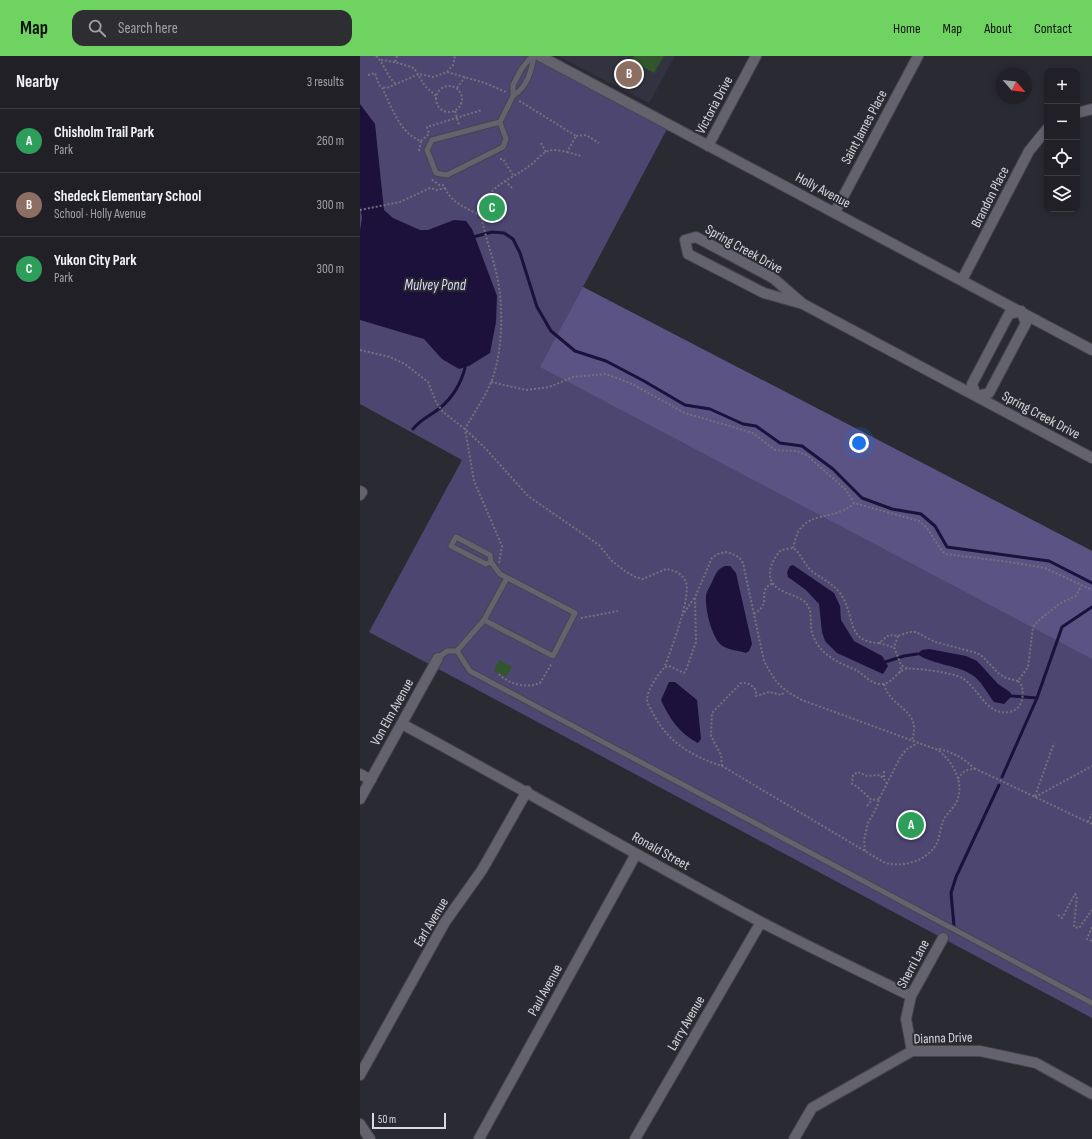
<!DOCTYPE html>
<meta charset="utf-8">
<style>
:root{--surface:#202026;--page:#2d2d32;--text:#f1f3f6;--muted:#a2a3a7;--line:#3d3e43;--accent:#6ed360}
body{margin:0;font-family:"Sofia Sans Condensed",sans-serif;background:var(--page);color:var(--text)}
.controls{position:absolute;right:12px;top:12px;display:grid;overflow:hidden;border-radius:8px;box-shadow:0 2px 6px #0003}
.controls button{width:36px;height:36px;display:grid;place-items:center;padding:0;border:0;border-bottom:1px solid var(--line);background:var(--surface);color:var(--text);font:20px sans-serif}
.compass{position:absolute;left:636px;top:12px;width:36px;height:36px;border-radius:50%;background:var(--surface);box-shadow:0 2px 6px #0003;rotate:118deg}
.scale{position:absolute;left:12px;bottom:10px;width:74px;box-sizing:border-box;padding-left:4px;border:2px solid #d7d7dd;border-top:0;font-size:11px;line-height:14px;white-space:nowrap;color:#d7d7dd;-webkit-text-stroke:3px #2a2a32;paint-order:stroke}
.you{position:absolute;left:499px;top:387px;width:14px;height:14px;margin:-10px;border:3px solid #fff;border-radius:50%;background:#1a73e8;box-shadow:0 0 0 6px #1a73e833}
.badge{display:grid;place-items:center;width:26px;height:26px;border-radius:50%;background:var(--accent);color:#fff;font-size:13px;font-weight:700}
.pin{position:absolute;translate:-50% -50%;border:2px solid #fff;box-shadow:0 1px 4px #0006}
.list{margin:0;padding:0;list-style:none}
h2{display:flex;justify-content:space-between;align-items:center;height:52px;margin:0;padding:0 16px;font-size:17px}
h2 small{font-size:13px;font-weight:400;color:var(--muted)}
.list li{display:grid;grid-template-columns:26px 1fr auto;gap:12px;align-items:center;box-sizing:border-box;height:64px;padding:0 16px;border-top:1px solid var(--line)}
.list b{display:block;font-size:15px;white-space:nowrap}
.list p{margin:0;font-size:13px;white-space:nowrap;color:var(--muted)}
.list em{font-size:13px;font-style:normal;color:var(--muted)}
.icon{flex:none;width:22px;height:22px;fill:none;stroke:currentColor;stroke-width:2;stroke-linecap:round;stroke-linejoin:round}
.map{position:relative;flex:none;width:732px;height:1083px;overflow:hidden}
header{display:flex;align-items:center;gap:24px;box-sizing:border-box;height:56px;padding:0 20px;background:var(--accent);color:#111}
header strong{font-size:19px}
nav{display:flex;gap:22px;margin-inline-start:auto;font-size:14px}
.search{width:280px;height:36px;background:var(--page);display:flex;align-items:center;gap:10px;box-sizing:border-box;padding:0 14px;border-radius:12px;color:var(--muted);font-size:15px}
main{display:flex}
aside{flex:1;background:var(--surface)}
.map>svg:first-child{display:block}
.built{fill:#333240}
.green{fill:#4d4671}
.forest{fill:#5b5384}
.water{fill:#1b113b}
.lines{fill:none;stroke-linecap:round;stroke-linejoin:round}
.stream{stroke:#1b113b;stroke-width:3}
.building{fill:#31552c}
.lane-casing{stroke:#46454d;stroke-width:7}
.street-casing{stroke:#46454d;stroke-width:12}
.path{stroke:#72727a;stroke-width:2;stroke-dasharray:2 2;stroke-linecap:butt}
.lane{stroke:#64636d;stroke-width:5}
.street{stroke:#64636d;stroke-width:10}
.labels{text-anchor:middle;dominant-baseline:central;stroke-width:4;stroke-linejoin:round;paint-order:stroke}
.street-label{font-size:14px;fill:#d7d7dd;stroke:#2a2a32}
.water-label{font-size:15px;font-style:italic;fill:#dbd8f8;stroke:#2a2a32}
</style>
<header>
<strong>Map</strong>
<div class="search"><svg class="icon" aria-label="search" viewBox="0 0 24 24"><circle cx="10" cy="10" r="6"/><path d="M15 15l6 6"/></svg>Search here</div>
<nav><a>Home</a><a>Map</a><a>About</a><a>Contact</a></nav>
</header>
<main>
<aside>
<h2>Nearby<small>3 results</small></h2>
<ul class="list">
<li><span class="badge" style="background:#2e9e5b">A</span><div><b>Chisholm Trail Park</b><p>Park</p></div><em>260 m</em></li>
<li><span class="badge" style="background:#8d6e63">B</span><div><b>Shedeck Elementary School</b><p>School · Holly Avenue</p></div><em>300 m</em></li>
<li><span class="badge" style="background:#2e9e5b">C</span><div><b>Yukon City Park</b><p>Park</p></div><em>300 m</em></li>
</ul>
</aside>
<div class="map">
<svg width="732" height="1083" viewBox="0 0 732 1083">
<rect width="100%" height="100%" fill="#2a2a32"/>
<path class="built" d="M198 0H315L289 47Z"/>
<path class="green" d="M0 0H169L307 73 223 231 732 495V962L9 576 102 404 0 348Z"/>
<path class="forest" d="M223 231 732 495V603L180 311Z"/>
<path class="water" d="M0 48 15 68 24 154 33 162 60 174H68L94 164 106 165 112 173 137 240 136 266 130 297 109 310 99 313 82 303 64 283 0 264V174L2 162 0 150Z
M433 509 474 537 480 550 481 564 494 585 522 600 528 610 523 618 477 597 465 585 462 576 459 548 446 534 428 521 427 516 430 510Z
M365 510H370L376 517 392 588 389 595 386 597C378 594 366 594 360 588 351 578 345 553 346 540 346 536 350 531 352 526 355 519 357 513 365 510Z
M569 593 606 600 617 605 638 628 650 636 652 640 644 648 634 646C628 638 622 627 615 621 598 608 575 610 557 598L562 594Z
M309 626H315L337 644 341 683 338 687C320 678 309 662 301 644Z"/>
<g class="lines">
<path class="stream" d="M113 181 132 176 144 177 153 183 160 197 177 251 191 275 215 295 246 305 284 325 325 349 350 353 383 368 396 370 420 387 442 390 473 413 502 442 532 453 561 458 575 470 587 491 689 505 732 527
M53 373C61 363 70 360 80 352 92 342 101 327 105 312
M525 606 544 600 557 598
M652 640 677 642
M642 721 677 642 702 571 732 551
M594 870 591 837 596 821 639 729"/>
</g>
<path class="building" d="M274 0H304L294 17 272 5Z
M139 604 152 611 146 621 134 615Z"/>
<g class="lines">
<defs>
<path id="lane" d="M153 40C167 31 171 17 174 0
M140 66 72 84 67 94 76 117 87 119 143 91 146 83 140 66 153 40V29L162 12 172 0
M124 564 193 600 215 557 140 518 131 506 130 499 96 481 91 490 126 508 131 506
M97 595 124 564 147 522
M78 602 87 595H97L110 615 732 947"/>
<path id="street" d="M180 0 732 294
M717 57 732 53
M348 90 396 0
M475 156 558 0
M602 224 669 95 687 73
M443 248 413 222 336 181 325 184 328 198 404 237 443 248 732 402
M661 255 666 267 629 337 616 340 612 328 649 258Z
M0 435 2 436 0 439
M42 668C161 732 279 801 399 865 449 891 500 915 551 940
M0 718 11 724
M0 743 78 602
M552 995 546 963 551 940 583 882
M0 1019 85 866 122 814 167 735
M0 1068 10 1083
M119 1083 276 798
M275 1083 401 866
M434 1083 452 1052 552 995H620L676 1007 732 1038"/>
</defs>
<use href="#lane" class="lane-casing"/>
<use href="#street" class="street-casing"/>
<path class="path" d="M16 0C25 8 26 20 36 28
M37 0 35 6 54 12 65 30 76 40
M21 4 35 6
M87 16 93 9 95 0
M8 19 15 17 19 29 22 31
M76 43a13 13 0 1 1 26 0a13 13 0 1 1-26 0Z
M97 32 105 21
M95 55 99 69
M216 80 226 79 239 87
M61 85 69 78 67 71 122 54
M181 87 186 96
M59 95 61 85C40 78 31 50 22 31L27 32 59 18 73 21 87 16 125 27 146 36
M207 96 221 100
M140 103H143L153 119
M145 125 152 132
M85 132C91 147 107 152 121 160
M0 154 40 146 70 132 77 134 85 132 83 129H79L71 123
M0 294 30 301 45 308 68 326 76 346 83 356 105 373 126 393 168 440 239 489 252 505 265 515 275 521 283 523 306 513C314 514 323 518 326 526 331 542 311 593 305 610
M131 326 166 334 189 331 213 321 246 318 270 327 325 357 393 377 415 394 437 395 448 400 486 434 494 447 559 465C571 473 575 488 585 498L650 506 685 512 732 534
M433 492C435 486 436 477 441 472 453 456 479 463 494 447
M365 496C374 498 379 500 383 507L404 605C416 627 419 632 442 644L578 694C592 705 605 726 597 745 594 752 586 758 583 765 580 773 580 782 576 789 565 806 544 811 525 807L362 710C333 701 306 685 293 657 291 653 287 648 287 643 288 633 298 618 305 611L309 610 324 617 326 614 336 586 335 541 352 502 358 498Z
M139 507 142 490 114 425 105 373C112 360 121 347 128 333 143 304 144 252 137 220 132 198 124 177 120 155 130 128 149 125 169 110 175 106 180 99 186 96 192 92 201 95 207 96L216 80 158 44
M394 558C397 556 400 554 402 551 408 542 398 533 414 527
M322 560 334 542
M221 562 258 555
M538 580 534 591 541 609 548 613
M519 587 533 591
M540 617 541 609
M139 618C148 628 166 633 180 627L192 607
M658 625 662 630C664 641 662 654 649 656 626 660 618 631 602 622 594 617 554 611 545 613 536 616 532 629 520 628 511 628 506 620 499 616 492 611 482 609 475 604 464 598 456 589 452 577 449 566 454 554 444 545 437 540 427 538 419 533 403 523 411 505 421 494L433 492 436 494C442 501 446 511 453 516 464 524 475 529 482 540 495 560 486 586 519 587L529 579 538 580 549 576H556L575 586 617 597 623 601 638 617 646 622 658 625 668 611 673 571 678 565 699 548 716 540 721 530
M524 628C531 654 562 652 552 684
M579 693C595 697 603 702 615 713
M362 710 361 699 351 680 352 657 381 627C388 626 391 629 396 634V640L409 636 422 639 424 635
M524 715V723
M598 723C603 715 607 713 616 713L732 768
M675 740 694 687
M675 741 732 710
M519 743 512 744C505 739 500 731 492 728L493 719 498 716 507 720 520 719 524 723 527 728
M507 750 512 744
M728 766 732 758
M505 795 504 784 508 767 517 751 519 743 541 700 547 693 559 686
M698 859 702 862 715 838 717 840 714 871 719 872 732 854
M732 871 727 883 732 885"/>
<use href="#lane" class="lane"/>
<use href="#street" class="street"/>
</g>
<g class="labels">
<g class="street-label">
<text transform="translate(354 49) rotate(-62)">Victoria Drive</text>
<text transform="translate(504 71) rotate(-62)">Saint James Place</text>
<text transform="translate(463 134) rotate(28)">Holly Avenue</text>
<text transform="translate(630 141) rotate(-63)">Brandon Place</text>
<text transform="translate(384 193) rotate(29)">Spring Creek Drive</text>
<text transform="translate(681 359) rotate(28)">Spring Creek Drive</text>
<text transform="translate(32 656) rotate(-61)">Von Elm Avenue</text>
<text transform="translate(301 795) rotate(29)">Ronald Street</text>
<text transform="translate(71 866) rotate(-59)">Earl Avenue</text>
<text transform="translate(553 908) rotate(-62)">Sherri Lane</text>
<text transform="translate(185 934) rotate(-61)">Paul Avenue</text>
<text transform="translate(326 967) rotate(-60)">Larry Avenue</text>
<text transform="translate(583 982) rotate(-2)">Dianna Drive</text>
</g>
<g class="water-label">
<text x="75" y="229">Mulvey Pond</text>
</g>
</g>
</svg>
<div class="controls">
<button>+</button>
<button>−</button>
<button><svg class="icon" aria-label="locate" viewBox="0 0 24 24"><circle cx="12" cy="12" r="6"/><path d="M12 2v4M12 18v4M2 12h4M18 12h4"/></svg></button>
<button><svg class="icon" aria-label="layers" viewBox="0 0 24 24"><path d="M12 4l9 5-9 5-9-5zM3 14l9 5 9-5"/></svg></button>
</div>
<svg class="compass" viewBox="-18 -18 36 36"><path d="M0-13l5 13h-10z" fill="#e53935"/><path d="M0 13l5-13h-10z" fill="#a2a3a7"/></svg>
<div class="scale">50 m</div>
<div class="you"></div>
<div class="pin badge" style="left:551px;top:769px;background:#2e9e5b">A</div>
<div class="pin badge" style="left:269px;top:18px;background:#8d6e63">B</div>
<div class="pin badge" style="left:132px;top:152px;background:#2e9e5b">C</div>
</div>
</main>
